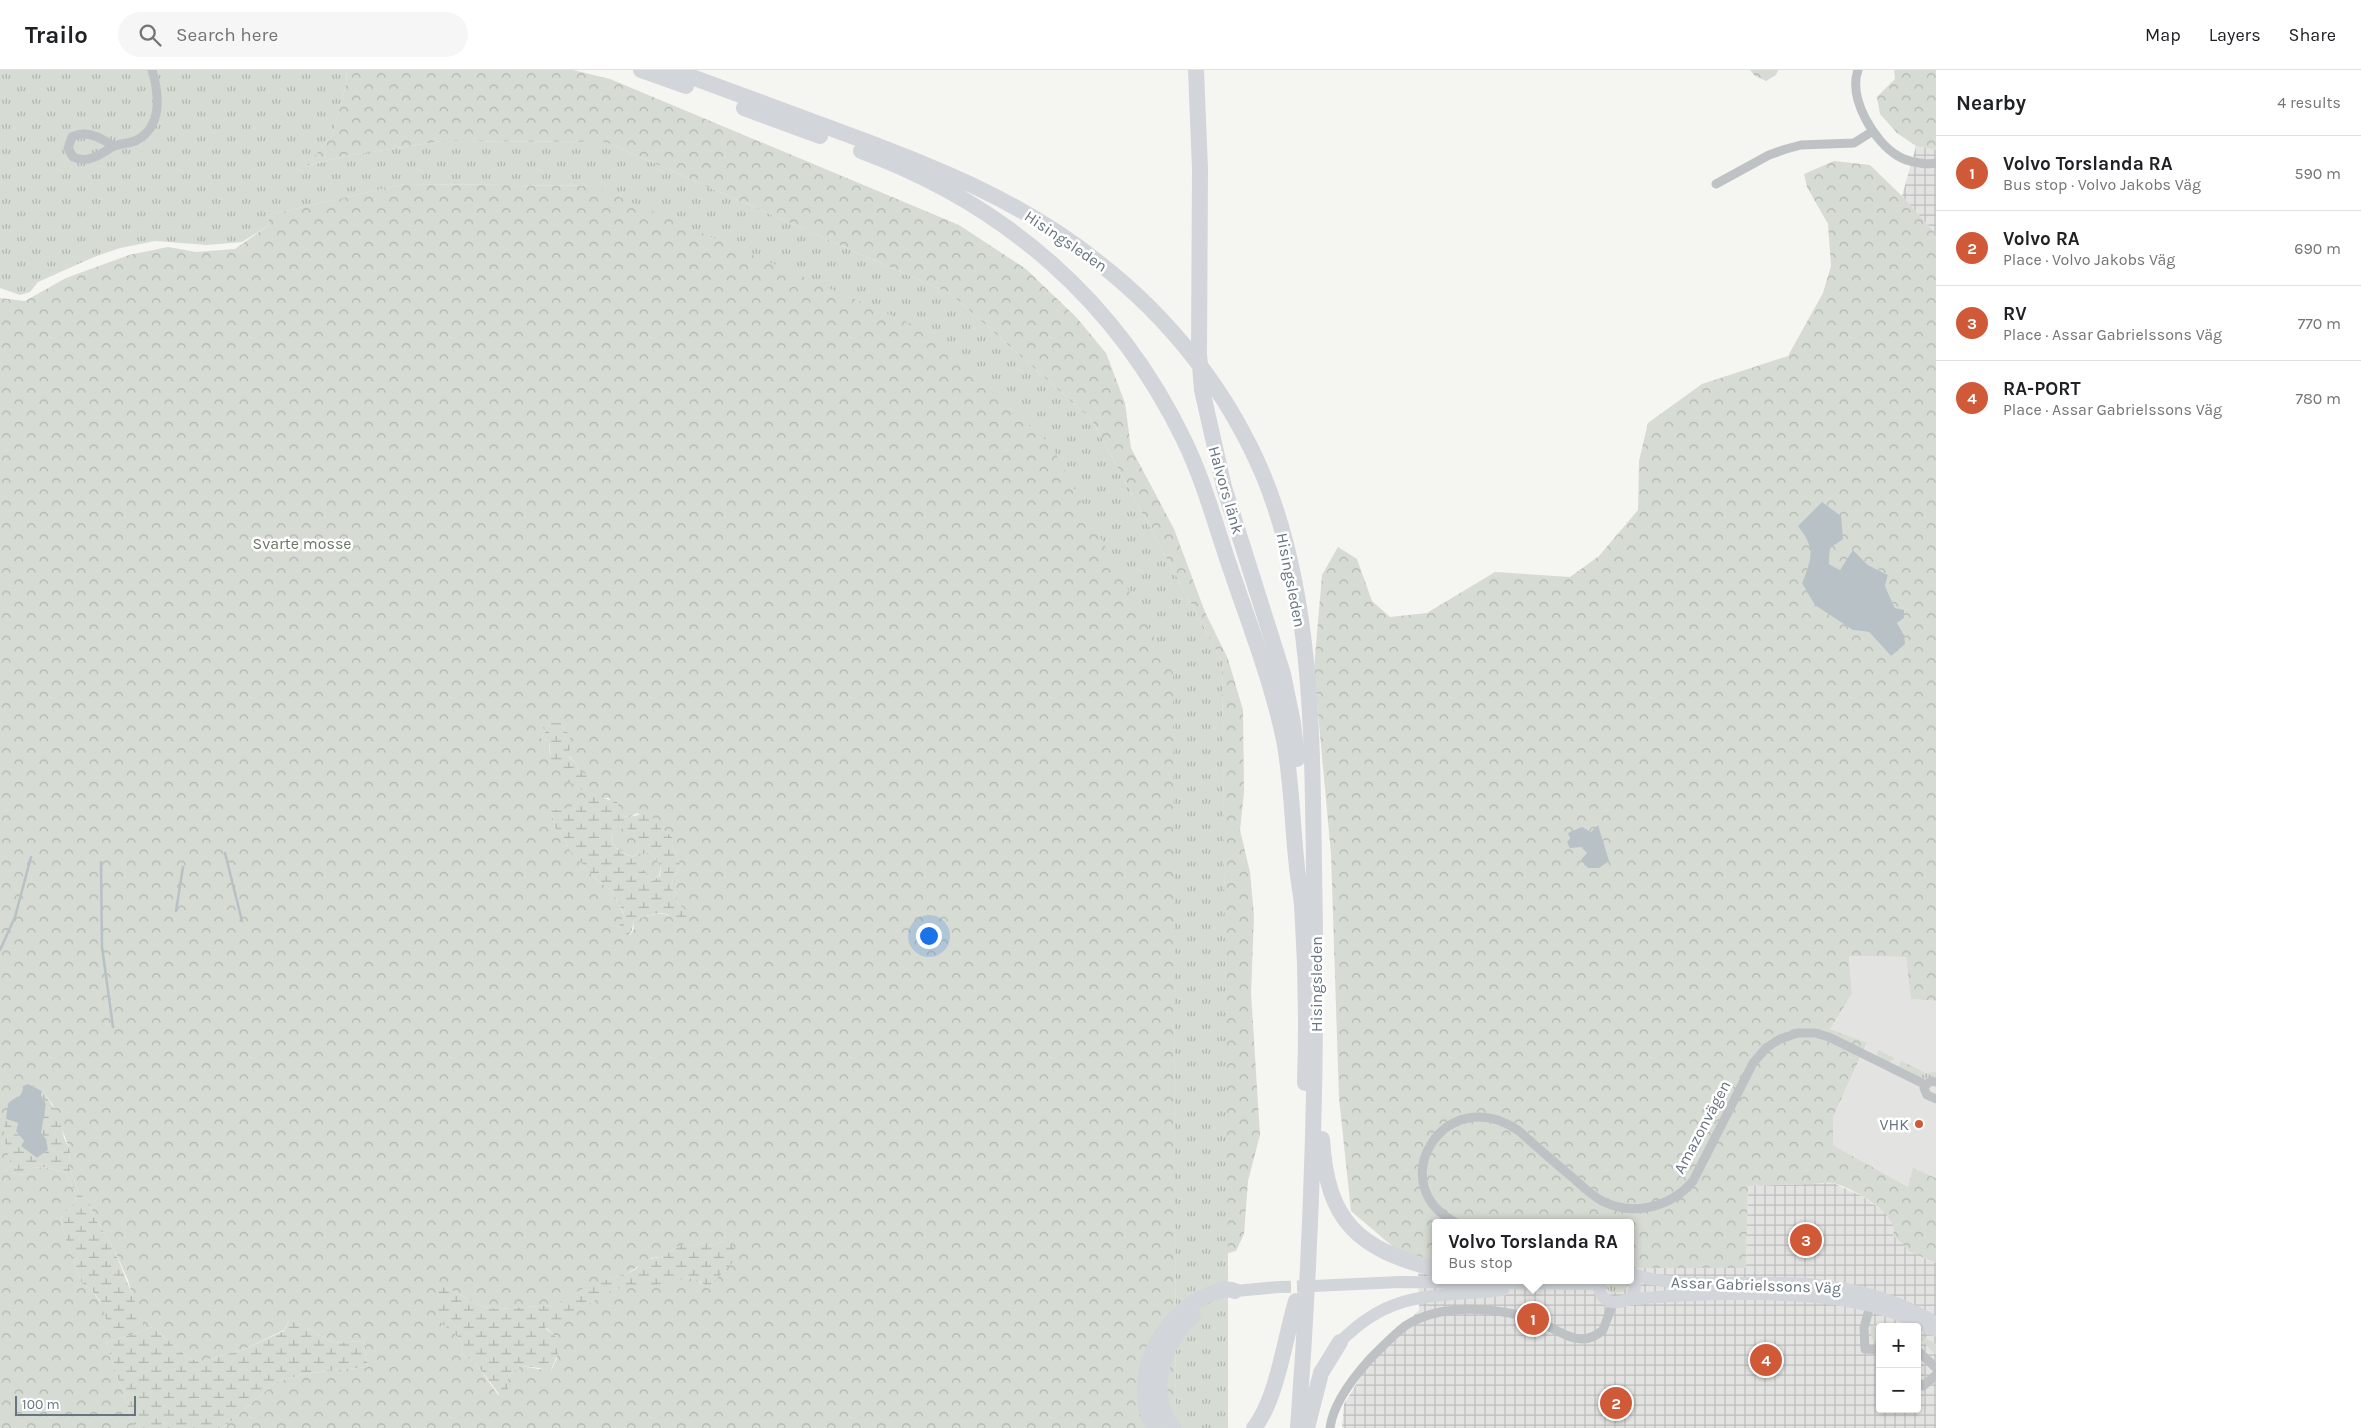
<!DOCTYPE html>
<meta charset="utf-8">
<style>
:root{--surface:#fff;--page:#f6f6f6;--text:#202124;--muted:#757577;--line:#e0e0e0;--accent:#d05937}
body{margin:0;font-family:Karla,sans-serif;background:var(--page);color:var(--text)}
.controls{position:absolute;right:15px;bottom:15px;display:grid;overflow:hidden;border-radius:5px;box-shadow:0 1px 4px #0004}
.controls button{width:45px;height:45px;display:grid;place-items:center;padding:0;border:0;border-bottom:1px solid var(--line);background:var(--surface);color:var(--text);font:25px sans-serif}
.scale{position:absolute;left:15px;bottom:12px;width:121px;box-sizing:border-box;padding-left:5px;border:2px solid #677580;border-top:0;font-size:14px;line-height:18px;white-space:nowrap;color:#677580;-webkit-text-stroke:4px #fff;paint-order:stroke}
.you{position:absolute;left:928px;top:865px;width:18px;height:18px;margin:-12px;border:4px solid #fff;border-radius:50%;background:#1a73e8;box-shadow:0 0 0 8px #1a73e833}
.badge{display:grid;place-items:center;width:32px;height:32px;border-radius:50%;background:var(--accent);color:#fff;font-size:16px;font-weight:700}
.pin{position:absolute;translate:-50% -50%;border:2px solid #fff;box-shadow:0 1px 5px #0006}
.popup{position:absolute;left:1432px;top:1149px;width:202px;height:65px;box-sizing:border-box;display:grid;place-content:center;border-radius:5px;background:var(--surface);filter:drop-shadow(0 1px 4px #0005);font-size:16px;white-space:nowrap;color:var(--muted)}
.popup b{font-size:19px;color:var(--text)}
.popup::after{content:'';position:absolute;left:50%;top:100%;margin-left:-10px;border:10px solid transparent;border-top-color:var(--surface)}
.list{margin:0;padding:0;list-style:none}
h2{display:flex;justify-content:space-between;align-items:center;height:65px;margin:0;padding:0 20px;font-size:21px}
h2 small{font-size:16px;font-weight:400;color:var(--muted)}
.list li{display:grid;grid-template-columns:32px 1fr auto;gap:15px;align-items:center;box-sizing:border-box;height:75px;padding:0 20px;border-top:1px solid var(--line)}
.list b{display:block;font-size:19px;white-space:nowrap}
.list p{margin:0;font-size:16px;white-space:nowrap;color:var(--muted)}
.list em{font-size:16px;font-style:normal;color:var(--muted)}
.icon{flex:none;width:28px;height:28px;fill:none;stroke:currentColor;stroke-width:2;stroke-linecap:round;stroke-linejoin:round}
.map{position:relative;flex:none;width:1936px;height:1358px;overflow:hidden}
header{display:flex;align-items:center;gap:30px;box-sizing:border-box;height:70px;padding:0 25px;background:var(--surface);border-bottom:1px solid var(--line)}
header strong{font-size:24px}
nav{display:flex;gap:28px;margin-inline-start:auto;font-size:18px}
.search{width:350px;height:45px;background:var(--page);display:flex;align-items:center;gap:12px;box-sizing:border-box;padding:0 18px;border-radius:28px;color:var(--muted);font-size:19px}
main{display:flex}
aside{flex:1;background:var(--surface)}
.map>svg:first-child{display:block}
.built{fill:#e3e4e2}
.industrial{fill:url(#industrial-grid);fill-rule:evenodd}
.grass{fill:url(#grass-tufts)}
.forest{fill:url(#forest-crowns);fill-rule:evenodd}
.wetland{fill:url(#wetland-marsh);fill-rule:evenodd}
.water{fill:#b8c1c5}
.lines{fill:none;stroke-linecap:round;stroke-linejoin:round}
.stream{stroke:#b8c1c5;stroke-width:2.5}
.secondary-tunnel{stroke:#d2d5d6;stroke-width:12;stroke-dasharray:12 6;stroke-linecap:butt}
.street{stroke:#bec2c5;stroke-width:9}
.secondary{stroke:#d2d6da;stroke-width:12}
.highway{stroke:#d2d6da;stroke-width:16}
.poi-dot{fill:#d05937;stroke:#fff;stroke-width:2}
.labels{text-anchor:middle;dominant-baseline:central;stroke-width:5;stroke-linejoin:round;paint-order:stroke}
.street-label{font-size:16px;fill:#677580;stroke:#fff}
.park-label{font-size:16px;fill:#697865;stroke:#fff}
.poi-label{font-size:16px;fill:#677580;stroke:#fff;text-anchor:end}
</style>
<header>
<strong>Trailo</strong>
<div class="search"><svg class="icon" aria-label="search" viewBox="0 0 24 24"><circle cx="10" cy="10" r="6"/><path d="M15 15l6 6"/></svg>Search here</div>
<nav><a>Map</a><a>Layers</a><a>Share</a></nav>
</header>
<main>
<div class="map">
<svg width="1936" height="1358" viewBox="0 0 1936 1358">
<defs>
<pattern id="industrial-grid" width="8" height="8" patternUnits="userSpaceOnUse" patternTransform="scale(1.25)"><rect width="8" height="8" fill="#e3e4e2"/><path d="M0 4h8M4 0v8" fill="none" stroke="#bcbdbc"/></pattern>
<pattern id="grass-tufts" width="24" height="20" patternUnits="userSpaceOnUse" patternTransform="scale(1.25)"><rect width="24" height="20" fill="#d6dbd3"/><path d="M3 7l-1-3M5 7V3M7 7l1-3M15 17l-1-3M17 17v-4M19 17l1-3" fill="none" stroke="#b1b6b0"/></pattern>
<pattern id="forest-crowns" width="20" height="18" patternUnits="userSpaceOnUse" patternTransform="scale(1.25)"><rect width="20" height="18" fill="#d6dbd3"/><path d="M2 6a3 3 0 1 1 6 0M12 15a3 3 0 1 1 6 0" fill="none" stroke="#b1b6b0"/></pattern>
<pattern id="wetland-marsh" width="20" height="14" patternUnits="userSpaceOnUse" patternTransform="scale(1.25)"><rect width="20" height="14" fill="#d6dbd3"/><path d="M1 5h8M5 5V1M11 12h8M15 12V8" fill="none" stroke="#b1b6b0"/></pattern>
</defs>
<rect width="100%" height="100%" fill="#f5f5f2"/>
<path class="built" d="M1849 886 1906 887 1912 929 1936 931V1108L1914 1099 1908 1117 1833 1075V1047L1867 974 1830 959 1852 924Z"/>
<path class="industrial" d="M1916 76 1936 80V164L1902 126Z
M1833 1113 1862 1126 1883 1141 1892 1151 1895 1160 1893 1165 1910 1182 1936 1193V1358H1342L1344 1334 1367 1297 1419 1240 1418 1198H1435L1436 1210H1630L1631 1198H1746L1748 1116ZM1880 1257H1917V1339H1880Z"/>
<path class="grass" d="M0 0H346L347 12 332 66 307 96 345 86 442 71 606 72 951 224 1092 350 1222 591 1228 1081V1358H1176L1174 920 594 116 404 114 268 145 269 155 242 172 207 175 155 171 120 178 94 187 38 212 30 222 20 225 0 218Z
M1878 980 1894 988 1893 990 1889 992 1877 986Z
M1901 991 1926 1003 1936 1002V1007L1921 1009 1899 997Z
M1607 1210H1625L1627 1217 1622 1222 1611 1223 1605 1216Z
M1886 1253 1903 1257H1880V1274C1872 1272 1869 1264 1871 1256Z
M1917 1263 1936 1274V1285L1917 1266Z"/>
<path class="forest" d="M346 0H573L610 9 959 155 1026 199 1077 248 1106 283 1125 333 1131 378 1174 459 1205 542 1228 589 1243 640 1244 722 1240 760 1250 802 1254 846 1251 923 1260 1065 1248 1111 1244 1164 1236 1181 1228 1183 1222 591 1092 350 951 224 606 72 442 71 345 86 306 96 332 66 347 12Z
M1750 0H1778L1776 5 1766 11 1755 6Z
M1894 0H1936V80L1916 76 1897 63 1880 44 1877 27 1895 9Z
M1834 91 1870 95 1902 126 1936 164V931L1911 929 1906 887 1849 886 1852 924 1830 959 1867 973 1833 1047V1075L1908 1117 1913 1098 1936 1108V1193L1910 1182 1893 1165C1900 1144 1851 1117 1833 1113 1826 1112 1817 1114 1810 1114 1790 1115 1769 1115 1748 1116L1746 1198H1631L1630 1153H1436L1435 1198H1418L1351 1141 1339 1028 1331 784 1314 599 1322 505 1338 477 1357 489 1372 531 1390 547 1427 543 1495 502 1570 507 1599 486 1638 440 1639 391 1648 353 1702 314 1788 286 1823 223 1831 196 1828 154 1807 117 1804 104ZM1809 471 1830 478 1829 494 1840 500 1854 481 1868 495 1888 505 1885 516 1895 538 1904 541V548L1897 553 1904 565 1891 586 1869 562 1853 560 1802 513 1812 488ZM1591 762 1588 797 1587 783 1581 777 1567 772 1570 768Z
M404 114 594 116 923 259 1051 375 1173 603 1176 1358H223L276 1312 309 1303 368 1297 363 1271 334 1273 290 1249 284 1260 245 1279 200 1292 188 1288 153 1257 106 1273 135 1358H0V228L25 231 66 208 129 185 168 177 196 182 235 179 269 155 268 145ZM552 653H561L566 662 569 686 576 694 578 700 575 715C567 711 552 694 550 684 549 680 550 677 549 672L541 668ZM600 728H609L622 746 630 747 637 743 660 757 672 767V775L680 794 670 817 677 824V832L685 840 672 847C660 840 646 846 633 851L634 859 630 865H622L619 856 624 845 613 822 596 809 570 780 562 765 555 758 551 740 568 739ZM28 1014 42 1021 53 1035 70 1080 69 1097 80 1125 89 1130 94 1147 114 1179 128 1210 133 1229 102 1235 92 1220 82 1213 65 1167 60 1146 72 1136 77 1127 66 1103 44 1097 32 1098 27 1104 18 1105 13 1102C9 1083 0 1058 9 1040 15 1030 22 1024 28 1014ZM724 1171C724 1197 730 1204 703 1215L696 1209 688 1208 608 1220 609 1209 628 1203 651 1188 661 1187 679 1176H691L704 1173 712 1175ZM443 1216 483 1237 499 1239 554 1235 545 1257 553 1264 557 1288 551 1301 521 1296 508 1305 507 1320 498 1325 477 1295 461 1283 463 1275 458 1267Z
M625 756 633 762 639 778 634 787C624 784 608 776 612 764Z
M650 782 661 795 659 806 652 811 642 798 640 785Z"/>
<path class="wetland" d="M545 653H561L566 662 571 664V667L568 670 570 674 569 687 576 694 578 700 593 708 582 720 564 709C562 701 559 702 554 696 549 689 551 680 549 672L541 668 546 661 542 657Z
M590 724 617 732 622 746 630 747 643 744 659 751 660 757 672 767V775L680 794 670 817 677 824V832L685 840 687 847 682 852H675C667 836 647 846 633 851 633 861 631 864 623 870L619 856 624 844 613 822 596 809 570 780 562 765 555 758 551 740C568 740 578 735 590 724ZM625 757 633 762 639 778 634 787C623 784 608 776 612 764ZM650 782 661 795 660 806 652 811 642 798 643 791 640 785Z
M42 1021 59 1045 64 1068 70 1080 69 1097 80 1125 89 1130 94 1147 114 1179 144 1255 112 1266 100 1231 92 1220 82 1213 65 1167 60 1146 72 1136 77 1127 66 1103 44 1097 32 1098 27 1104 18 1105 13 1102C9 1087 0 1064 6 1049L18 1053 16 1061 24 1071 22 1076 37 1088 48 1080 40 1063 46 1034 41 1025Z
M724 1171 731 1172 735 1178 732 1193 708 1218 696 1209 688 1208 652 1216 614 1219 577 1241 564 1252 545 1257C548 1262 551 1262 554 1265 565 1278 554 1289 551 1301L548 1303 540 1298 521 1296 508 1305V1325L502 1328 477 1295 461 1283 463 1275 458 1267 439 1251 436 1223 443 1216 483 1237 499 1239 554 1235 589 1215 628 1203 636 1199 644 1190 661 1187 679 1176 684 1174 691 1176 704 1173 712 1175Z
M290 1249 334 1273 363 1271 368 1297 309 1303 276 1312 223 1358H135L106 1273 153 1257 188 1288 200 1292 245 1279 284 1261Z"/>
<path class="water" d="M1822 432 1841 446 1843 469 1830 478 1829 494 1840 500 1853 480 1868 495 1888 505 1885 516 1895 538 1904 540V548L1897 553 1904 565 1905 574 1891 586 1869 562 1853 560 1815 535 1802 513C1812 487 1816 479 1798 456Z
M1598 755 1609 791 1599 798H1588L1581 790 1587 783 1581 777 1570 778 1567 772 1570 768 1568 763 1582 757 1591 762Z
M28 1014 42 1021 41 1025 46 1034 41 1063 46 1069 48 1080 37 1088 21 1076 24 1071 16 1061 18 1053 6 1049 8 1034C14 1026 23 1029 23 1016Z"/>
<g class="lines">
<path class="stream" d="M225 783 242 851
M101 792 102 877 113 957
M176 841 183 797
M0 880 15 847 31 787"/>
<path class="secondary-tunnel" d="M1279 1217 1313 1216"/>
<path class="street" d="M1858 0C1848 28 1874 72 1898 86 1908 92 1925 95 1936 93
M113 76C102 68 86 59 72 67L68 78 73 87C87 94 100 85 112 77 119 73 130 74 137 70 163 56 159 23 152 0
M1716 114 1769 85 1786 79 1801 75 1854 73 1873 61
M1926 1015 1924 1018 1927 1025 1936 1029
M1926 1015 1931 1011 1936 1012
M1457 1153C1380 1116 1445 1009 1519 1061 1537 1077 1554 1092 1572 1107 1581 1115 1591 1125 1602 1131 1634 1147 1671 1137 1693 1111L1753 993 1766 978 1780 969 1798 963H1815L1829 967 1926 1015
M1871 1232 1864 1258 1865 1279 1880 1280
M1917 1280 1936 1298
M1917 1312 1923 1316 1936 1305
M1330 1358C1333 1333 1353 1308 1369 1290 1381 1278 1392 1266 1405 1256 1440 1233 1492 1237 1530 1248 1546 1253 1560 1265 1575 1268 1586 1271 1595 1267 1603 1260L1613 1233"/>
<path class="secondary" d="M1631 1203C1661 1215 1696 1213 1729 1213 1802 1212 1866 1212 1932 1250
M1599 1210C1594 1247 1652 1233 1630 1203
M1313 1216 1400 1212 1599 1214
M1235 1221 1279 1217
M1626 1230C1668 1225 1709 1224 1752 1224 1821 1225 1873 1229 1936 1261
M1340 1272C1393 1218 1435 1228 1503 1220"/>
<path class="highway" d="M641 0 686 16
M673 0C732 22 791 43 849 65 938 98 1025 133 1099 193 1171 249 1229 323 1264 407 1313 528 1312 666 1314 795 1318 983 1312 1170 1298 1358
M1196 0 1200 99 1199 284 1202 320 1224 417 1283 604 1293 653 1297 689
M744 38 820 66
M861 81C1005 134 1117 231 1184 370 1204 411 1216 457 1231 500 1250 556 1272 612 1284 670 1292 712 1292 754 1297 797 1298 810 1301 822 1302 835 1306 894 1307 954 1305 1013
M1322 1069C1327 1152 1358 1179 1436 1199
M1476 1210 1484 1213
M1154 1358C1129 1310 1158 1248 1206 1226 1216 1222 1224 1217 1235 1221
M1173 1358C1146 1324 1163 1272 1193 1245
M1254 1358C1277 1330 1285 1267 1296 1231
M1307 1358 1321 1303 1340 1272"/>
</g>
<circle class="poi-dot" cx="1919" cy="1054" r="5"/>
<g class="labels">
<g class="street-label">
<text transform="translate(1066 171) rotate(34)">Hisingsleden</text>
<text transform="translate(1226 420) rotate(74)">Halvors länk</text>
<text transform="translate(1291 510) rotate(79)">Hisingsleden</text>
<text transform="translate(1316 914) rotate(-90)">Hisingsleden</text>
<text transform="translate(1702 1057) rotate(-62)">Amazonvägen</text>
<text transform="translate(1756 1215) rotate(2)">Assar Gabrielssons Väg</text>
</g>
<g class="park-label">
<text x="302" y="473">Svarte mosse</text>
</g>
<g class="poi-label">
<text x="1909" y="1054">VHK</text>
</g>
</g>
</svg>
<div class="controls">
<button>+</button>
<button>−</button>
</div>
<div class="scale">100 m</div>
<div class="you"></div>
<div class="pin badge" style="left:1533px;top:1249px">1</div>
<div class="popup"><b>Volvo Torslanda RA</b>Bus stop</div>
<div class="pin badge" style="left:1616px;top:1333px">2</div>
<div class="pin badge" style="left:1806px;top:1170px">3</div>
<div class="pin badge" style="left:1766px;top:1290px">4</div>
</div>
<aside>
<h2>Nearby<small>4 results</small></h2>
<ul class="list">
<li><span class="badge">1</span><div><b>Volvo Torslanda RA</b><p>Bus stop · Volvo Jakobs Väg</p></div><em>590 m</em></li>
<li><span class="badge">2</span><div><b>Volvo RA</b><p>Place · Volvo Jakobs Väg</p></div><em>690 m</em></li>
<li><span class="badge">3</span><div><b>RV</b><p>Place · Assar Gabrielssons Väg</p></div><em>770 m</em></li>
<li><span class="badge">4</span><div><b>RA-PORT</b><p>Place · Assar Gabrielssons Väg</p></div><em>780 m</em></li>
</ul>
</aside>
</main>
